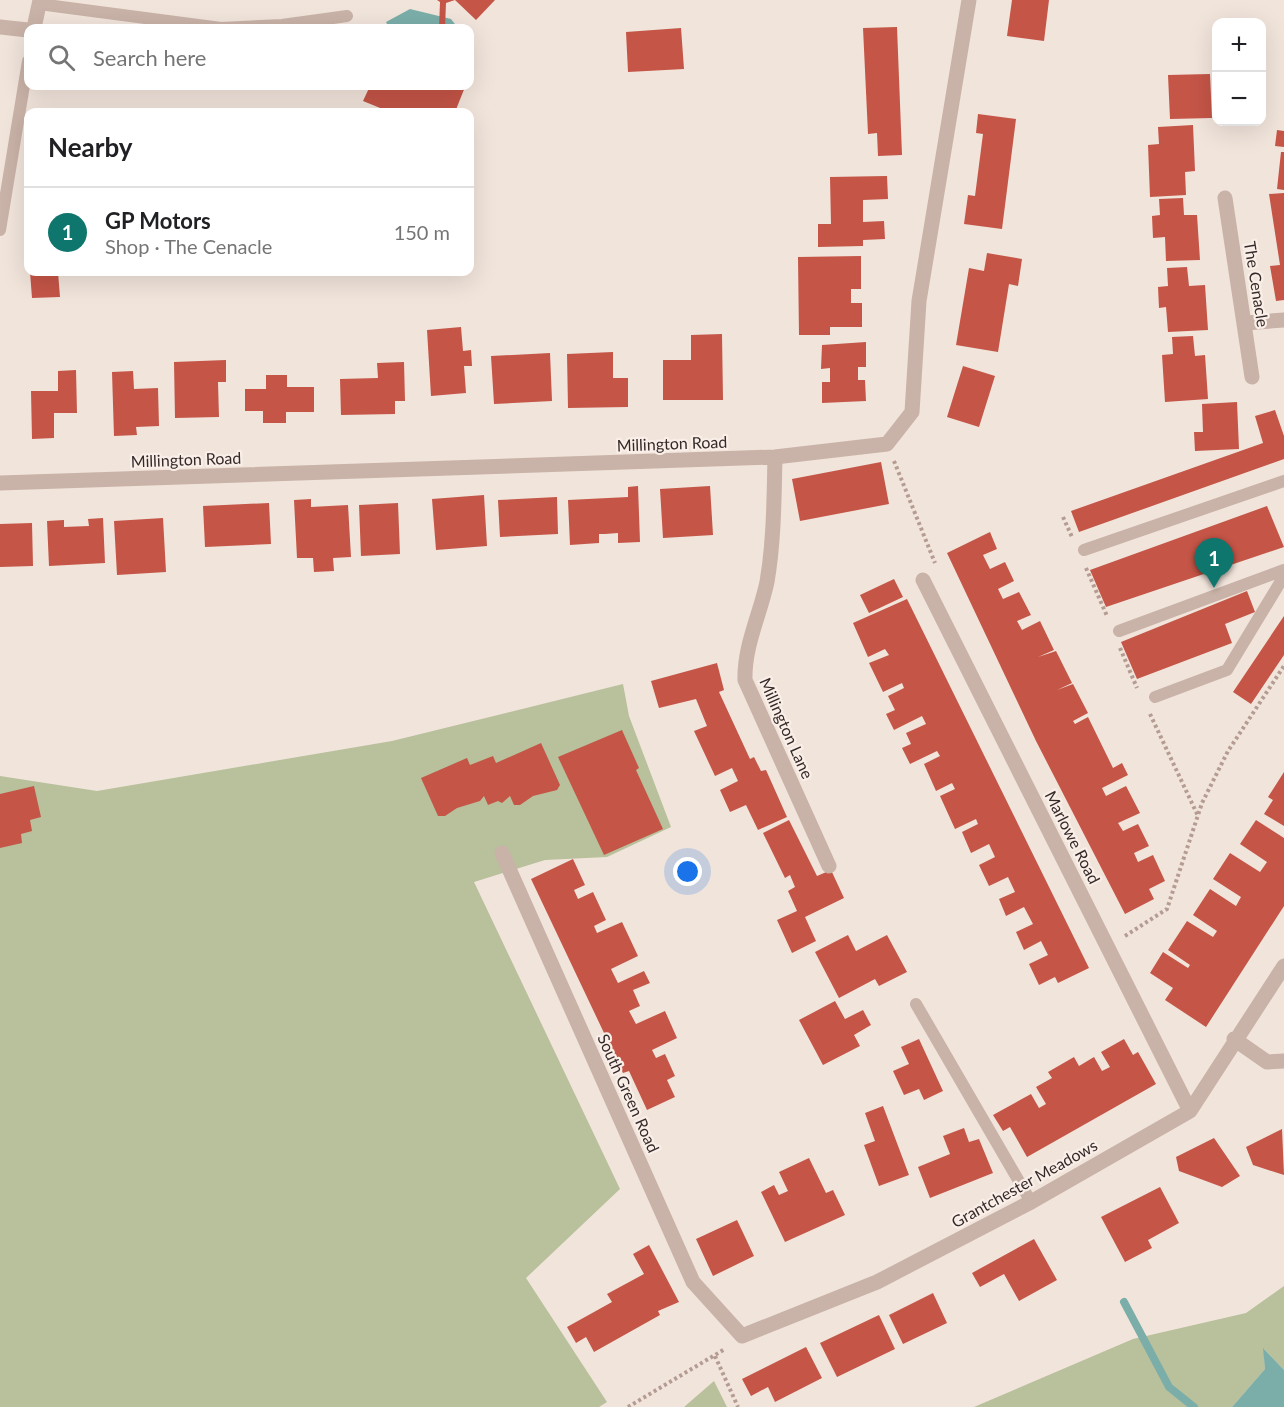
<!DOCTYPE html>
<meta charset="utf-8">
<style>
:root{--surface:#fff;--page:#f2f2f2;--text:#202124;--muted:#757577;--line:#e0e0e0;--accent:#0f766e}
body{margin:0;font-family:Lato,sans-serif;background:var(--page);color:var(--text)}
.controls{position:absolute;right:18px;top:18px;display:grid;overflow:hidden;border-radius:12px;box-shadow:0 6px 24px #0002}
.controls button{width:54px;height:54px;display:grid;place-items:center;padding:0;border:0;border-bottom:2px solid var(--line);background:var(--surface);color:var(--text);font:30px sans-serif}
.you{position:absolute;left:688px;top:872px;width:21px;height:21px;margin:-15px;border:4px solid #fff;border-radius:50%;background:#1a73e8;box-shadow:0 0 0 9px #1a73e833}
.badge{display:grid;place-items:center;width:39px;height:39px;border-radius:50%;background:var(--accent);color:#fff;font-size:20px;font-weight:700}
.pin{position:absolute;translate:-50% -50px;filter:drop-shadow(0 2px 3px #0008)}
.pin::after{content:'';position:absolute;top:32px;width:21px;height:18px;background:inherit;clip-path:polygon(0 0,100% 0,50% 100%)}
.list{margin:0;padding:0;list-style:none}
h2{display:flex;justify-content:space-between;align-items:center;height:78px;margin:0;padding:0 24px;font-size:26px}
h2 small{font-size:20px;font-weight:400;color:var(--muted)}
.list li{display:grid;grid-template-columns:39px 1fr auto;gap:18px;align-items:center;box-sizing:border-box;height:90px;padding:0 24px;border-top:2px solid var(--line)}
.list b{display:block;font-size:22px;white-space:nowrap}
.list p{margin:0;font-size:20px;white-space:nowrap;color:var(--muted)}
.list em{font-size:20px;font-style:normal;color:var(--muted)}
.icon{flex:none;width:33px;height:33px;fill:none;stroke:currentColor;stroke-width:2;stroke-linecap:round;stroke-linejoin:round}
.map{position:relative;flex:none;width:1284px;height:1407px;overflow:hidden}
.search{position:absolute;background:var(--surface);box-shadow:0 6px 24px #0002;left:24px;top:24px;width:450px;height:66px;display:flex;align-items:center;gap:15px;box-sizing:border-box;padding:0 21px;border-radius:12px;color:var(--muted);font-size:22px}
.panel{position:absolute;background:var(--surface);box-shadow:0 6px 24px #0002;left:24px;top:108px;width:450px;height:168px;border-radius:12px}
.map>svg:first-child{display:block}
.green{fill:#b9c09c}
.water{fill:#7baea9}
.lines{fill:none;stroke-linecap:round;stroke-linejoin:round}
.stream{stroke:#7baea9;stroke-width:8}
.building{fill:#c45547}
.path{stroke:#b59c92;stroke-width:4;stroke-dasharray:3 3;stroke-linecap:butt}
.lane{stroke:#c9b2a7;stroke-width:12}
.street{stroke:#c9b2a7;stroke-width:15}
.labels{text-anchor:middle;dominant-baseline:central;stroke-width:4.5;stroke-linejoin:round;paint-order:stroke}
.street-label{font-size:16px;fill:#362a28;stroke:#f9efe8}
</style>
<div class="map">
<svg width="1284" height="1407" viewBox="0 0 1284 1407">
<rect width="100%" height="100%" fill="#f1e4db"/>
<path class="green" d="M623 684 629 716 671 827 607 857 545 860 474 882 620 1189 526 1278 607 1402 599 1407H0V776L97 791 392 741Z
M1284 1286V1370L1264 1349 1265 1369 1232 1407H974L1133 1339 1246 1313Z
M714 1381 727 1407H684Z"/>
<path class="water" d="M410 9 451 19 458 28H389L386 22Z
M1263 1348 1284 1370V1407H1232L1265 1369Z"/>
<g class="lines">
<path class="stream" d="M1124 1302 1169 1387 1194 1407"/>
</g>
<path class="building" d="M437 0H455L446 3 445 28H439L440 2Z
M455 0H495L476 20Z
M1012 0H1049L1044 41 1007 36Z
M897 27 902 155 878 156 877 133 868 134 863 28Z
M681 28 684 69 628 72 626 32Z
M1210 74 1212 118 1170 119 1168 75Z
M370 86H461L465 87 455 112H384L385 110 363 101Z
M978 114 1016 119 1002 229 964 224 968 195 975 196 983 134 976 133Z
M1193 125 1195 171 1185 172 1186 195 1150 197 1148 145 1159 144 1158 127Z
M1277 130 1284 131V147L1275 146Z
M1281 152H1284V190L1277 189Z
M887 176 888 199 863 200V222L884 221 885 239 863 240V246L818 247V224H831L830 177Z
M1284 193V300L1276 301 1270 266 1280 265 1269 194Z
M1183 198 1184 215H1197L1200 260 1166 261 1165 237 1153 238 1152 216 1160 215 1159 199Z
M987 253 1022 259 1018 286 1009 284 998 352 956 345 969 268 984 271Z
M861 256V289H851V303H862V327H830V335H799L798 257Z
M1187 267 1189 286 1205 285 1208 330 1168 332 1166 307 1159 308 1158 287 1168 286 1167 268Z
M30 272H58L60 297 32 298Z
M461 327 463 351 471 350 472 366H464L466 393 431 396 427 330Z
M722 334 723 400H663V360H691V335Z
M1193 336 1195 356 1205 355 1208 399 1165 402 1162 355 1173 354 1172 337Z
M866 342V367H858V380H865L866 401 822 403V382H830V368L821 369 822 345Z
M613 352V378H628V407L568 408 567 354Z
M550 353 552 401 494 404 491 356Z
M226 360V382H218L219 417 175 418 174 362Z
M404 362 405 401H395V414L341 415 340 379 378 378 377 363Z
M963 366 995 376 979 427 947 417Z
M76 370 77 413H54V438L32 439 31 391H58V371Z
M133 371 134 389 158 388 159 426 136 427 137 435 114 436 112 372Z
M266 375H287V387H314V412H286V423H263V411H245V389H266Z
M1237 402 1239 449 1195 451 1194 432H1203L1202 404Z
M1275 410 1284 436V459L1079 532 1071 511 1263 443 1255 416Z
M881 462 889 504 800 521 792 479Z
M638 486 640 542 618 543V533L605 534H599V543L570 545 568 500 628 497V487Z
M710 486 713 535 663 538 660 489Z
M484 495 487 546 436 550 432 499Z
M557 497 558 534 500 537 498 500Z
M311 499V507L348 505 351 557 333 558 334 571 314 572 313 558H297L294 500Z
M269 503 271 544 205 547 203 506Z
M398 503 400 554 361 556 359 505Z
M1267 506 1284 547 1106 607 1090 570Z
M103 518 105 563 49 566 47 521 64 520V527L89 526 88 519Z
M163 518 166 572 117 575 114 521Z
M32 523 33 566 0 567V524Z
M990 532 997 549 983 555 990 569 1005 562 1014 581 998 589 1003 599 1019 592 1031 615 1017 621 1022 630 1040 621 1054 650 1038 657 1056 651 1072 683 1057 690 1073 684 1088 713 1073 721 1075 724 1088 717 1113 768 1122 763 1128 775 1102 788 1106 796 1126 786 1140 813 1118 823 1123 831 1138 824 1149 846 1134 853 1138 862 1153 855 1165 881 1149 889 1154 899 1125 914 1036 741 947 553Z
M894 579 903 597 869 613 860 595Z
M1247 591 1255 612 1225 624 1232 643 1137 679 1121 642Z
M907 599 1089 968 1058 983 1055 977 1039 985 1029 964 1048 955 1041 941 1024 950 1016 932 1033 924 1024 907 1006 916 999 899 1015 892 1008 877 989 886 979 865 995 857 989 844 971 853 962 832 978 824 976 819 955 829 940 796 955 789 952 783 936 791 924 764 940 756 937 751 910 764 902 748 911 744 906 733 926 724 922 716 894 730 886 714 895 710 888 696 904 688 902 683 883 692 869 663 889 655 885 649 868 657 853 623Z
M1284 616V655L1251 704 1233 692Z
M717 663 724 690 719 692 750 759 754 757 761 771 766 770 787 817 758 830 746 805 730 812 720 790 738 781 732 768 715 776 694 731 707 726 696 699 659 708 651 681Z
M622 730 639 768 636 770 663 829 604 855 558 757Z
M541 743 560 785 557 790 533 796 520 805H514L510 796 502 803 498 801 488 805 484 796 480 801 457 808 445 816H438L421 778 467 758 470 765 493 756 496 763Z
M1284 772V826L1264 814 1273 800 1268 797Z
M34 786 41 817 30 820 32 831 21 834 22 843 0 848V794Z
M789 820 817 876 831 870 844 898 805 917 816 941 792 953 777 920 797 911 788 891 795 887 790 875 785 878 763 833Z
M1256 820 1284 838V906L1206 1027 1165 1000 1173 988 1150 973 1163 952 1188 968 1190 965 1168 950 1187 921 1213 937 1217 931 1193 915 1210 889 1236 906 1241 897 1213 879 1230 853 1260 872 1267 862 1240 844Z
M573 859 585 885 574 890 578 899 593 892 606 920 594 926 597 933 622 922 638 956 611 969 618 983 644 971 650 983 633 990 640 1006 629 1011 636 1024 665 1011 677 1038 652 1050 656 1058 665 1054 675 1076 667 1080 675 1097 647 1110 629 1071 623 1073 531 879Z
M848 935 856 951 887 935 907 972 879 986 875 979 839 998 815 952Z
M835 1001 845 1019 863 1010 871 1025 854 1035 860 1046 823 1065 799 1020Z
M919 1039 943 1091 924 1100 919 1089 904 1095 893 1071 909 1064 901 1047Z
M1124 1039 1133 1055 1138 1052 1156 1084 1027 1157 1010 1127 1003 1131 993 1115 1031 1094 1039 1108 1046 1104 1036 1087 1052 1078 1048 1072 1074 1057 1079 1066 1094 1057 1102 1071 1110 1067 1101 1052Z
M883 1106 909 1175 879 1186 864 1145 875 1141 865 1113Z
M964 1128 969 1142 979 1139 993 1173 930 1198 918 1167 950 1154 943 1136Z
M1282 1129 1284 1175 1253 1165 1246 1147Z
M1214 1138 1240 1176 1222 1187 1179 1171 1176 1157Z
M809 1158 826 1193 833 1190 845 1215 785 1242 761 1192 774 1185 779 1195 788 1191 779 1172Z
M1160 1187 1179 1223 1148 1240 1152 1248 1125 1262 1101 1217Z
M737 1220 754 1256 713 1276 696 1239Z
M1034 1239 1057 1280 1019 1301 1004 1274 980 1287 972 1273Z
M649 1245 679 1302 658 1311 660 1315 594 1352 586 1337 576 1343 567 1327 612 1302 607 1294 644 1274 633 1254Z
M933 1293 947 1323 903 1344 889 1315Z
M879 1315 895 1349 837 1377 820 1343Z
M806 1347 822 1378 775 1402 768 1387 751 1396 742 1379Z"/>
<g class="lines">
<path class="path" d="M894 461 935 563
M1063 517 1072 537
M1086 568 1107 616
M1120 648 1137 688
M1150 714 1198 816
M1125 936 1167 909 1202 803 1228 751 1284 666
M715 1356 738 1407
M628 1407 725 1349"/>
<path class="lane" d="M39 4 221 28 282 25 347 16
M0 230 28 61
M1084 550 1284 481
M1119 631 1284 570
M1155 697 1227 670 1284 576
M916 1004 1031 1202"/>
<path class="street" d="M0 27 28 30
M34 28 40 0
M1225 198 1252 377
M1245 323 1284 320
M775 457C774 499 774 541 767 582 760 615 744 646 745 680L829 866
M0 483 775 457 887 444 912 412 919 301 969 0
M923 580 1190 1111
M502 853 693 1282 742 1336 877 1282 1031 1202 1190 1111 1284 966
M1234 1039 1267 1062 1284 1061"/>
</g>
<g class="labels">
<g class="street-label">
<text transform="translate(1257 284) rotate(81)">The Cenacle</text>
<text transform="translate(672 443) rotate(-2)">Millington Road</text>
<text transform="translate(186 459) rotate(-2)">Millington Road</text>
<text transform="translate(787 728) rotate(66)">Millington Lane</text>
<text transform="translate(1073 837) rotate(63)">Marlowe Road</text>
<text transform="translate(629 1093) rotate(66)">South Green Road</text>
<text transform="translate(1024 1183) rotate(-29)">Grantchester Meadows</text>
</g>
</g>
</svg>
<div class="controls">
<button>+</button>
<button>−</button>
</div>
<div class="you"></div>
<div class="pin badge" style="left:1214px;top:588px">1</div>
<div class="search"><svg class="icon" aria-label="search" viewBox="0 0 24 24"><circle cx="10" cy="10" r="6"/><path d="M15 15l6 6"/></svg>Search here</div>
<section class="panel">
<h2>Nearby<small></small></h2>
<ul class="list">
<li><span class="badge">1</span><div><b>GP Motors</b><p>Shop · The Cenacle</p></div><em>150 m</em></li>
</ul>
</section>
</div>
